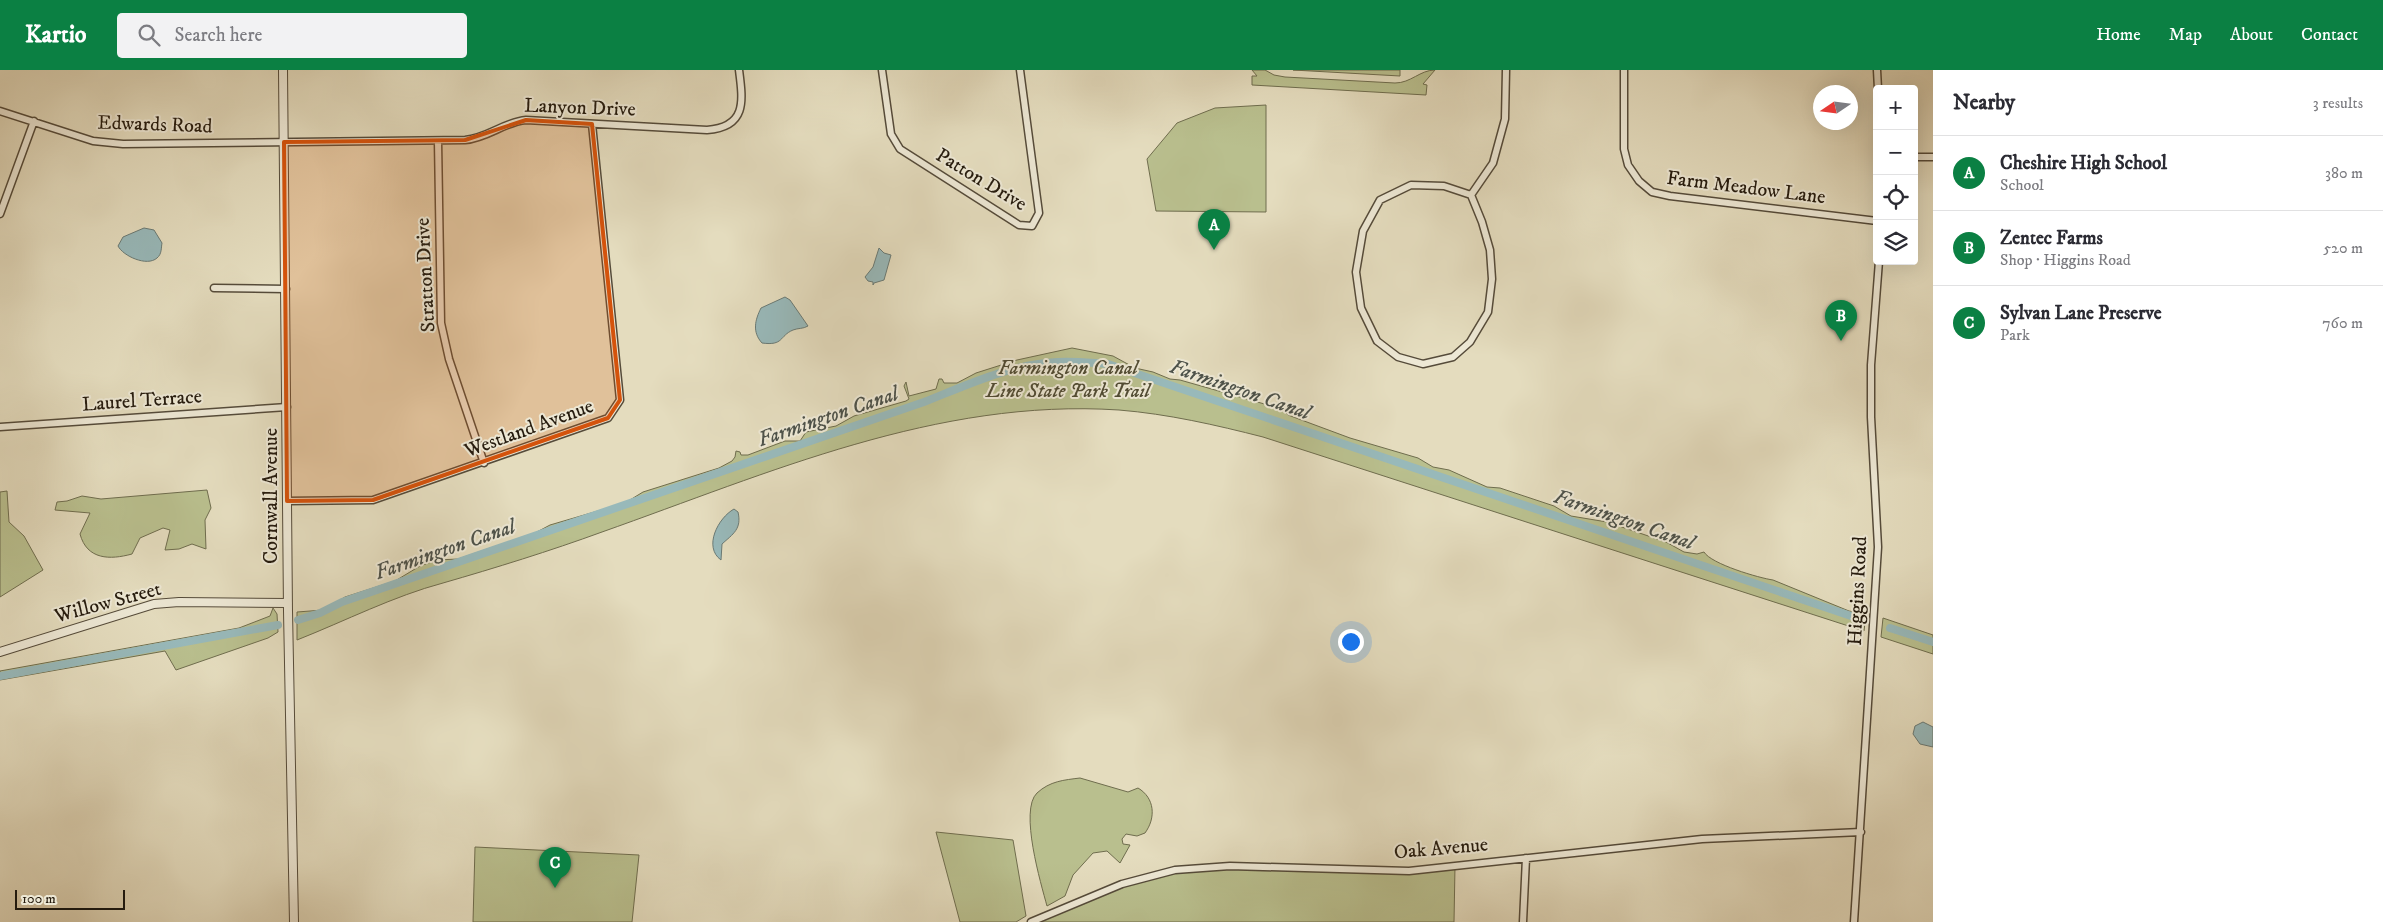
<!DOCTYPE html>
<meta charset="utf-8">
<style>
:root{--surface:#fff;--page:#f2f2f3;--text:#2b2b33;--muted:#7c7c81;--line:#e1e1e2;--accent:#0b8043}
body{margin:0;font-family:"IM FELL DW Pica",serif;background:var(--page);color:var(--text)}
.controls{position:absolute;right:15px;top:15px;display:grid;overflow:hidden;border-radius:5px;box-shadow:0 5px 20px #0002}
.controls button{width:45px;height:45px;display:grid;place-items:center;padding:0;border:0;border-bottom:1px solid var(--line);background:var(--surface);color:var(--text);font:25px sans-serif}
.compass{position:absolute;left:1813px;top:15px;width:45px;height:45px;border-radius:50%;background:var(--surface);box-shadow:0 5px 20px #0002;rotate:257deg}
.scale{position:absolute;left:15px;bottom:12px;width:110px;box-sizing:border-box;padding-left:5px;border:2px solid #251b0e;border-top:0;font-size:14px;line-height:18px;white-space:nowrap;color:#251b0e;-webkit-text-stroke:4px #ede8d5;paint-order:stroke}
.you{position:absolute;left:1350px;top:571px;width:18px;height:18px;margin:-12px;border:4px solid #fff;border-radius:50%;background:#1a73e8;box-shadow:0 0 0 8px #1a73e833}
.badge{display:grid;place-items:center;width:32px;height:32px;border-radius:50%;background:var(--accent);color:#fff;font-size:16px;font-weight:700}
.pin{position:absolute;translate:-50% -41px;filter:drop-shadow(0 1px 2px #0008)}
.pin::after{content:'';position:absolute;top:26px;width:18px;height:15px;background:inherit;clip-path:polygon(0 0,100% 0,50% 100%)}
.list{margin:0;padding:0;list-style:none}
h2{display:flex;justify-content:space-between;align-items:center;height:65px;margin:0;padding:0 20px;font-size:21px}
h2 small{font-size:16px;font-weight:400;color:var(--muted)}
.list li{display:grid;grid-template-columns:32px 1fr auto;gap:15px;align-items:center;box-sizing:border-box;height:75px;padding:0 20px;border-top:1px solid var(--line)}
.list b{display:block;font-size:19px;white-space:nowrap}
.list p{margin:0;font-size:16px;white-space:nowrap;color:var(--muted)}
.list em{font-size:16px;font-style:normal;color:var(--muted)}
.icon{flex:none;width:28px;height:28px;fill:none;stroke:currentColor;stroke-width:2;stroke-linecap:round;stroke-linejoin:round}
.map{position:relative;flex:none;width:1933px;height:852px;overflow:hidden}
header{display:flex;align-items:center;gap:30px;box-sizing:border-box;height:70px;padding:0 25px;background:var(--accent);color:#fff}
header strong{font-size:24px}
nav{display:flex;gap:28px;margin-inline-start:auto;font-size:18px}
.search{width:350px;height:45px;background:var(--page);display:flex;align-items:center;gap:12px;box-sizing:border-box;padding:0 18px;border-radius:5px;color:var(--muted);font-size:19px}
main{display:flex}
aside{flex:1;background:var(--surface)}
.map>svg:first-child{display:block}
.green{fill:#b9bf8e;stroke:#6f6d4e}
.water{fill:#98b9ba;stroke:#6a7a75}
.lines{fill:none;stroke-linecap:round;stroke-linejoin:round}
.canal{stroke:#98b9ba;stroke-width:8}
.minor-casing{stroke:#554b3a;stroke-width:9}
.tertiary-casing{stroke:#554b3a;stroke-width:10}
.minor{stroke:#ede8d5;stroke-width:6}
.tertiary{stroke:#ede8d5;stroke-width:8}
.marked{fill:#d4530c;fill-opacity:0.2;stroke:#d4530c;stroke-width:4;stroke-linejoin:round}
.labels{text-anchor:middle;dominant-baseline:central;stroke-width:4;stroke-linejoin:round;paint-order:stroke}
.street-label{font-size:20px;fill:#251b0e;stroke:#ede8d5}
.park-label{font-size:20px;font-style:italic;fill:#514c34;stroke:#ede8d5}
.water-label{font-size:21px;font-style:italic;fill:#4d524a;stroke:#ede8d5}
</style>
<header>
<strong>Kartio</strong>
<div class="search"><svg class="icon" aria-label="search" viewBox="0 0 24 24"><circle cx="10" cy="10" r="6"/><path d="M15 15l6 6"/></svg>Search here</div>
<nav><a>Home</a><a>Map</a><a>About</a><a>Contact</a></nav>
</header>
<main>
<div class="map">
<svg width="1933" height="852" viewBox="0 0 1933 852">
<rect width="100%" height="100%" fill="#e4dcbe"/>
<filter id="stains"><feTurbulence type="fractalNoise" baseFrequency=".004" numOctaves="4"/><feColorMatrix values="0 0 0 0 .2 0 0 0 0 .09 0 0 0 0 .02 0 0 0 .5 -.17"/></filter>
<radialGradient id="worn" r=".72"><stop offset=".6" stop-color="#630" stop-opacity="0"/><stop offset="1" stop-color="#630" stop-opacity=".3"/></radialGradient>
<path class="green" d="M1252 0H1265L1274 5 1285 7 1395 13C1411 13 1420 0 1435 0L1423 14 1427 15 1426 25 1252 15V6H1257Z
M1293 0H1400V6Z
M1266 35V142L1156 141 1147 89 1177 53 1215 38Z
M1072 278 1113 286 1135 298 1153 302 1170 309 1180 310 1282 339 1288 345 1350 368 1418 388 1433 397 1449 400 1487 417 1500 418 1554 436 1571 446 1607 452 1666 472 1684 482 1697 484 1704 482C1711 494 1759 508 1773 510L1849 541 1866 544 1864 561 1263 367C1216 355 1168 344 1119 340 937 328 769 403 602 462 550 481 495 498 443 513 394 526 345 551 297 570V542L323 540 345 527 395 511 420 496 437 490 458 489 535 463 550 455 625 433 643 422 719 398 732 391 735 387 736 381 740 382 741 385H748L785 371H800L806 362 836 356 854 346 906 331 909 329 904 316 906 312 909 326 936 319 939 309H942L944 313H957L976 303 1017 290Z
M207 420 211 438 205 450 206 479 192 474 179 479 165 480 170 460 163 458 140 468 132 484C110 490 87 490 80 464L90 443 55 440 57 432 67 431 82 426 101 429Z
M7 421 9 452 24 466 43 500 0 527V422Z
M273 538 277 544 278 562 268 568 176 600 165 581 0 610V601L239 558 270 546Z
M1883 548 1933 565V584L1881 567Z
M1080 708 1128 722 1138 718C1155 728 1156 748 1145 763L1137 766 1126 764 1122 769 1123 774 1130 775 1120 793 1107 781 1093 783 1073 805 1065 826 1047 836C1041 814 1019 740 1037 723 1050 711 1064 710 1080 708Z
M936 762 1013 770 1026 846 1016 852H960Z
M475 777 639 785 632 852H473Z
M1230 796 1409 801 1455 796 1454 852H1031L1122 814 1175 800Z"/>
<path class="water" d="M144 158 154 160 162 173C161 178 162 184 157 188 147 197 123 186 118 176L123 167Z
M879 178 884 183 891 185 884 210 874 213 873 215V212L868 211 865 207 873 197Z
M785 227 790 230 808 256C803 259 798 258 793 260 779 266 784 276 762 273 752 262 755 250 761 238Z
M734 439 738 442C742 459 733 464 722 474L721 490C703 477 718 448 734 439Z
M1923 652 1933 657V677L1920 674 1913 664 1915 656Z"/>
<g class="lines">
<path class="canal" d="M298 550 320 543 342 532 924 332C967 315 1011 294 1058 292 1074 291 1091 293 1108 294L1857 548
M1890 558 1933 572
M0 606 278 555"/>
<defs>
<path id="minor" d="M882 0 891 64 900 79 1019 155 1032 156 1039 143 1020 0
M1624 0V79L1628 95 1639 111 1652 122 1670 126 1877 151
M1877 0 1878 19
M0 41 93 71 123 74 465 70C488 68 504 52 526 50L707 60C747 57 743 31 739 0
M438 71 441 253 449 289 484 393
M1914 87H1933
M1411 115 1444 116 1471 125 1482 152 1490 180 1492 209 1488 242 1470 272 1453 287 1423 294 1398 287 1377 271 1361 238 1356 202 1363 161 1380 130Z
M1471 125 1493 93 1505 49 1506 0
M0 144 34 51
M214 218 286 219
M0 357 287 337
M287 431 373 430 608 348 620 330 592 54
M1031 852 1122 814 1175 800 1230 796 1409 801 1702 769 1861 762
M1523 852 1526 788
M1854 852 1878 477 1871 347V295L1879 191"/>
<path id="tertiary" d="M283 0 288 541 294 852
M0 582 154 534 179 532 288 533"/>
</defs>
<use href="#minor" class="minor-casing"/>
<use href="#tertiary" class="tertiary-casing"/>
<use href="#minor" class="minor"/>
<use href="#tertiary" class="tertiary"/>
</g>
<path class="marked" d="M526 50 592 54 620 330 608 348 373 430 287 431 284 72 465 70Z"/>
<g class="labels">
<g class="street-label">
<text transform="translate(580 38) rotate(2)">Lanyon Drive</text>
<text transform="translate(155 55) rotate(2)">Edwards Road</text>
<text transform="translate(981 110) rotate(31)">Patton Drive</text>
<text transform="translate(1746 118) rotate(7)">Farm Meadow Lane</text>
<text transform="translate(426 205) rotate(-93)">Stratton Drive</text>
<text transform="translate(142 331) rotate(-4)">Laurel Terrace</text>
<text transform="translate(529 359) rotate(-20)">Westland Avenue</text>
<text transform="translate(271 426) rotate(-90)">Cornwall Avenue</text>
<text transform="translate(1858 521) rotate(-87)">Higgins Road</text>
<text transform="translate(108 533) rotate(-15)">Willow Street</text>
<text transform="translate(1441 779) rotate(-5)">Oak Avenue</text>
</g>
<g class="park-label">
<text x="1068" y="298">Farmington Canal<tspan x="1068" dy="23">Line State Park Trail</tspan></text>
</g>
<g class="water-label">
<text transform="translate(1240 320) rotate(19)">Farmington Canal</text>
<text transform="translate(828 347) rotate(-19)">Farmington Canal</text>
<text transform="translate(1624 450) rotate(19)">Farmington Canal</text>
<text transform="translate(445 480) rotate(-19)">Farmington Canal</text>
</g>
</g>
<rect width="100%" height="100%" filter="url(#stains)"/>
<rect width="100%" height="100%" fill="url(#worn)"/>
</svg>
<div class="controls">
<button>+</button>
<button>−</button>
<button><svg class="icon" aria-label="locate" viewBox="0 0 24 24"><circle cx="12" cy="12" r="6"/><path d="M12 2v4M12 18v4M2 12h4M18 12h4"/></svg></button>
<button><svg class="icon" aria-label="layers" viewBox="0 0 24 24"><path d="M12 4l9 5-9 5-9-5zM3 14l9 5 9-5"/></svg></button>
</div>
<svg class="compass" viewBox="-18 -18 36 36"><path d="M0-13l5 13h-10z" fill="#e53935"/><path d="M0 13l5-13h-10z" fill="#7c7c81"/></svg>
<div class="scale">100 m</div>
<div class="you"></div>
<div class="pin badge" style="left:1214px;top:180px">A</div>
<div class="pin badge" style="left:1841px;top:271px">B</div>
<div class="pin badge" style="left:555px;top:818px">C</div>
</div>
<aside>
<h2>Nearby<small>3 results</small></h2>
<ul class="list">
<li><span class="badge">A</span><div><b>Cheshire High School</b><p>School</p></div><em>380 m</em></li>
<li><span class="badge">B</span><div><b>Zentec Farms</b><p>Shop · Higgins Road</p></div><em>520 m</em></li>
<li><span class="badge">C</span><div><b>Sylvan Lane Preserve</b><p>Park</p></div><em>760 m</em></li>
</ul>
</aside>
</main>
